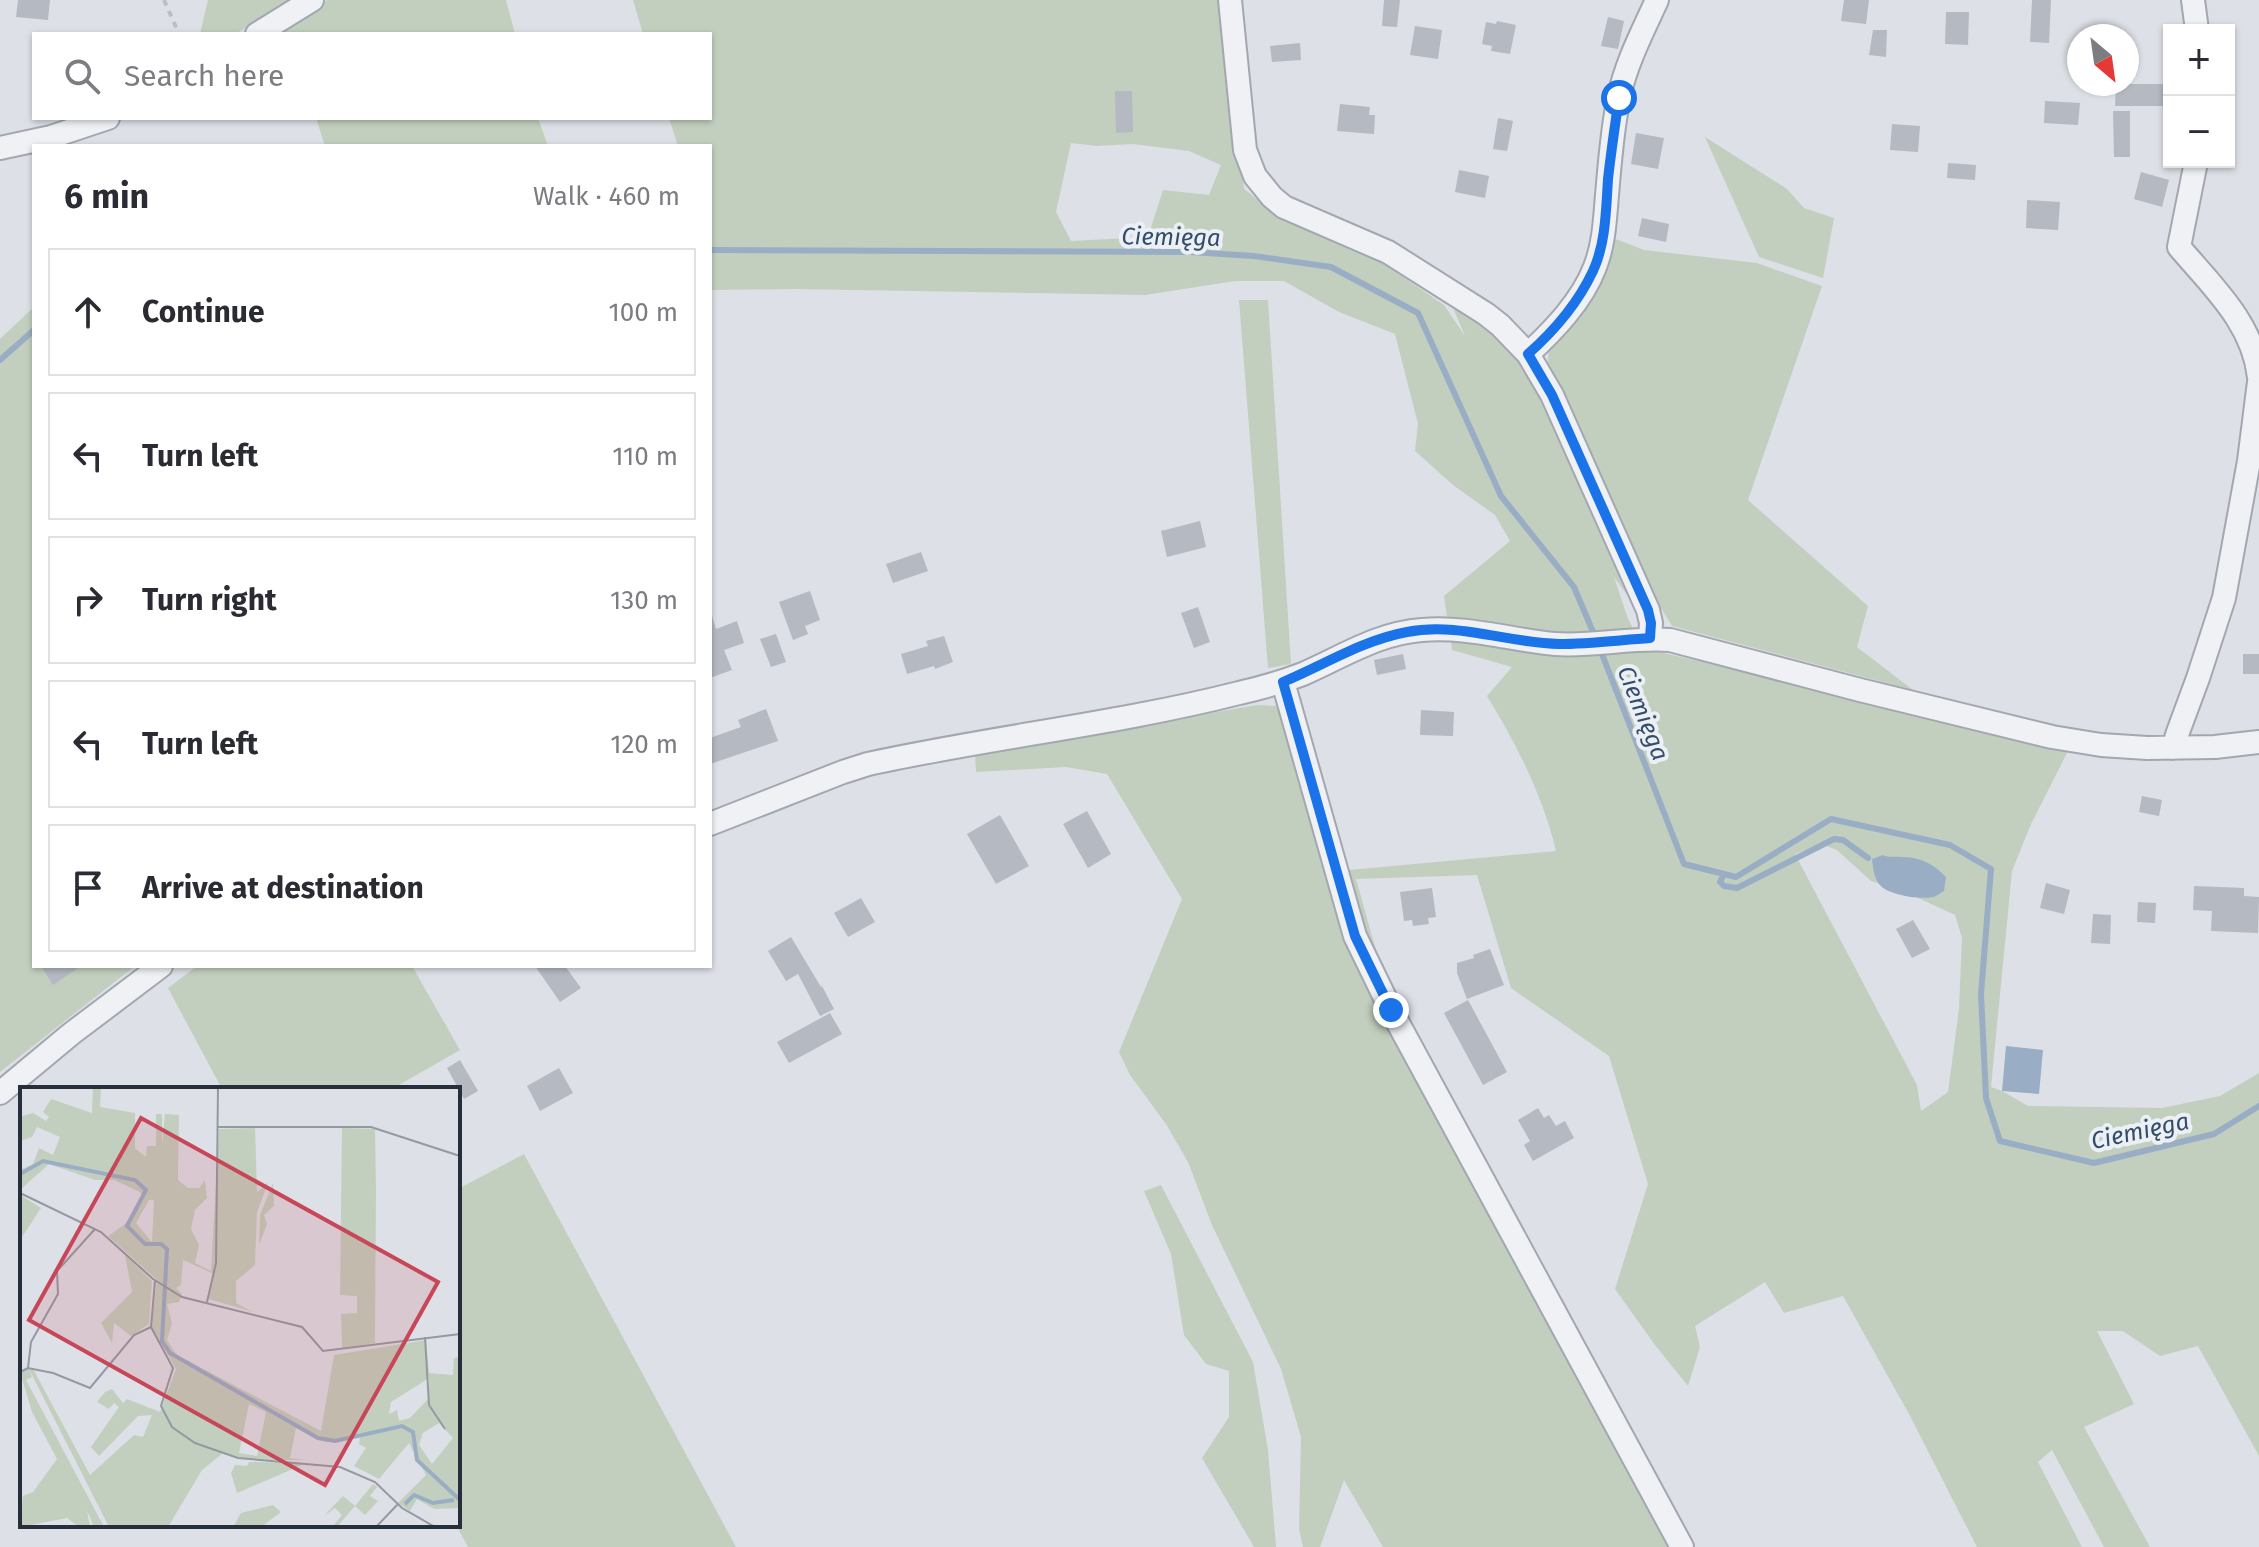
<!DOCTYPE html>
<meta charset="utf-8">
<style>
:root{--surface:#fff;--page:#f2f2f3;--text:#2b2b33;--muted:#7c7c81;--line:#e1e1e2}
body{margin:0;font-family:"Fira Sans",sans-serif;background:var(--page);color:var(--text)}
.controls{position:absolute;right:24px;top:24px;display:grid;overflow:hidden;border-radius:0px;box-shadow:0 2px 6px #0004}
.controls button{width:72px;height:72px;display:grid;place-items:center;padding:0;border:0;border-bottom:2px solid var(--line);background:var(--surface);color:var(--text);font:40px sans-serif}
.compass{position:absolute;left:2067px;top:24px;width:72px;height:72px;border-radius:50%;background:var(--surface);box-shadow:0 2px 6px #0004;rotate:151deg}
.stop{position:absolute;width:24px;height:24px;margin:-18px;border:6px solid #1a73e8;border-radius:50%;background:#fff}
.stop.end{background:#1a73e8;border-color:#fff;box-shadow:0 2px 8px #0008}
.list{margin:0;padding:0;list-style:none}
h2{display:flex;justify-content:space-between;align-items:center;height:104px;margin:0;padding:0 32px;font-size:34px}
h2 small{font-size:26px;font-weight:400;color:var(--muted)}
.list li{display:grid;grid-template-columns:52px 1fr auto;gap:24px;align-items:center;box-sizing:border-box;height:128px;margin:0 16px 16px;padding:0 16px;border:2px solid var(--line);border-radius:0px}
.list b{display:block;font-size:30px;white-space:nowrap}
.list em{font-size:26px;font-style:normal;color:var(--muted)}
.icon{flex:none;width:44px;height:44px;fill:none;stroke:currentColor;stroke-width:2;stroke-linecap:round;stroke-linejoin:round}
.map{position:relative;flex:none;width:2259px;height:1547px;overflow:hidden}
.search{position:absolute;background:var(--surface);box-shadow:0 2px 6px #0004;left:32px;top:32px;width:680px;height:88px;display:flex;align-items:center;gap:20px;box-sizing:border-box;padding:0 28px;border-radius:0px;color:var(--muted);font-size:30px}
.panel{position:absolute;background:var(--surface);box-shadow:0 2px 6px #0004;left:32px;top:144px;width:680px;height:824px;border-radius:0px}
.map>svg:first-child{display:block}
.green{fill:#c2cfbe;fill-rule:evenodd}
.water{fill:#99aec5}
.lines{fill:none;stroke-linecap:round;stroke-linejoin:round}
.stream{stroke:#99aec5;stroke-width:6}
.building{fill:#b4b9c2}
.street-casing{stroke:#a3a7b0;stroke-width:26}
.path{stroke:#bbbec5;stroke-width:4;stroke-dasharray:6 6;stroke-linecap:butt}
.street{stroke:#eff1f5;stroke-width:22}
.route{stroke:#1a73e8;stroke-width:10}
.labels{text-anchor:middle;dominant-baseline:central;stroke-width:8;stroke-linejoin:round;paint-order:stroke}
.water-label{font-size:24px;font-style:italic;fill:#334d6d;stroke:#eceff4}
.inset-river{fill:none;stroke:#99aec5;stroke-width:4}
.inset-road{fill:none;stroke:#9499a2;stroke-width:2}
.view{fill:#c74658;fill-opacity:0.15;stroke:#c74658;stroke-width:4}
.inset-edge{fill:none;stroke:#272e3c;stroke-width:4}
</style>
<div class="map">
<svg width="2259" height="1547" viewBox="0 0 2259 1547">
<rect width="100%" height="100%" fill="#dde0e6"/>
<path class="green" d="M208 0H294L235 34H200Z
M327 0H506L515 34H270Z
M633 0H1226L1244 189 1275 213 1323 237 1378 260 1444 305 1465 336 1454 310 1462 308 1505 341 1527 363 1642 615 1614 577 1627 616 1642 648 2070 747 2031 824 2012 871 1991 1087 2002 1091 2028 1106 2162 1108 2220 1096 2259 1073V1456L2198 1346 2160 1356 2123 1331H2097L2134 1404 2084 1427 2150 1547H2104L2052 1450 2038 1462 2082 1547H1977L1909 1414 1843 1296 1784 1313 1765 1282 1695 1326 1700 1347 1688 1386 1655 1345 1615 1289 1648 1184 1609 1056 1511 988 1477 875 1356 879 1377 954 1671 1547H1383L1344 1480 1320 1547H1303L1299 1529 1301 1437 1281 1369 1212 1225 1188 1162 1166 1124 1130 1075 1119 1052 1182 899 1107 774 1066 767 976 772 975 753 1257 705 1277 706 1327 872 1556 851C1543 796 1517 745 1487 696L1512 667 1452 650 1444 596 1510 541 1495 515 1453 485 1415 451 1418 424 1395 334 1339 312 1284 281H1235L1145 295 795 289 710 290V146H678L669 118H710V34H643ZM1071 143 1097 146 1133 144 1189 151 1221 165 1209 195 1163 190 1148 237 1071 241 1056 212ZM1821 844 1837 850 1871 881 1903 891 1955 915 1962 938 1959 1009 1948 1092 1921 1111 1917 1085 1795 854Z
M316 118H538L548 146H325Z
M1705 137 1787 189 1804 208 1834 218 1823 278 1759 257Z
M1613 238 1644 250 1757 263 1822 286 1748 500 1868 606 1857 647 1913 690 1672 626 1658 603 1547 367 1549 351Z
M1239 300H1268L1291 664 1268 668Z
M34 307V966H135L0 1072V339Z
M197 966H412L460 1050 392 1089H222L168 988Z
M524 1154 736 1547H468L456 1525H458V1189Z
M1161 1185 1253 1362 1268 1450 1276 1547H1254L1202 1458 1229 1417V1371L1206 1364 1184 1335 1171 1254 1144 1191Z"/>
<path class="water" d="M1883 855C1890 858 1895 856 1903 857 1921 857 1935 865 1946 877L1944 891C1942 892 1936 897 1933 897 1920 900 1887 895 1879 884 1874 877 1873 868 1872 859Z
M2006 1046 2043 1050 2039 1094 2002 1091Z"/>
<g class="lines">
<path class="stream" d="M710 250 1190 252 1254 256 1331 267 1418 313 1501 496 1574 587 1596 639
M0 360 34 330
M1600 649 1684 864 1736 877 1831 819 1950 845 1991 869 1981 994 1986 1098 2000 1141 2094 1163 2214 1134 2259 1106
M1724 874 1720 882 1724 886 1737 888 1834 839 1843 840 1868 858"/>
</g>
<path class="building" d="M18 0H50L48 20 16 17Z
M1384 0H1400L1397 27 1382 26Z
M1844 0H1869L1866 24 1841 21Z
M2032 0H2051L2049 43 2030 42Z
M1946 12H1969L1968 45 1945 44Z
M1608 17 1624 21 1618 49 1601 46Z
M1497 21 1516 25 1510 54 1491 51 1492 46 1482 44 1486 22 1496 24Z
M1415 26 1442 30 1438 59 1410 55Z
M1873 30H1887L1886 57 1869 55Z
M1300 43 1301 60 1272 62 1270 46Z
M2116 84H2169V106H2115Z
M1115 91H1132L1133 132 1116 133Z
M2045 101 2080 103 2078 125 2044 123Z
M1340 104 1370 107 1369 115H1375L1374 134 1337 131Z
M2113 111H2130V157H2114Z
M1498 118 1513 121 1507 151 1493 149Z
M1892 124 1920 126 1918 152 1890 150Z
M1636 133 1664 138 1658 169 1631 164Z
M1948 163 1976 165 1975 180 1947 178Z
M1459 170 1489 176 1485 198 1455 192Z
M2141 172 2169 180 2162 207 2134 199Z
M2027 200 2060 202 2058 230 2026 228Z
M1642 218 1669 224 1666 242 1638 236Z
M1200 521 1206 547 1167 557 1161 531Z
M921 552 928 571 893 583 886 564Z
M810 591 820 620 805 626 808 634 793 640 779 602Z
M1198 607 1210 642 1194 648 1181 613Z
M710 616H712L716 629 737 621 744 643 724 650 732 670 710 678Z
M776 634 786 662 771 667 760 639Z
M944 636 953 662 935 669 934 666 907 674 901 654 928 646 926 641Z
M1403 654 1406 669 1377 675 1374 660Z
M2243 654H2259V674H2243Z
M766 709 778 741 710 764V738L741 727 738 720Z
M1421 710 1454 712 1453 736 1420 735Z
M2142 796 2162 800 2159 816 2139 812Z
M1087 811 1111 854 1088 868 1063 824Z
M1000 815 1029 866 996 884 967 834Z
M2046 883 2070 890 2064 914 2040 908Z
M2194 886 2244 888V896L2259 897 2258 933 2211 931 2212 911 2193 910Z
M1432 888 1436 917 1428 918 1429 924 1413 926 1412 920 1404 921 1400 892Z
M861 898 875 922 848 937 834 913Z
M2138 902 2156 903 2155 923 2137 922Z
M2093 914 2111 915 2110 944 2091 943Z
M1913 920 1930 949 1912 958 1896 929Z
M791 937 821 987 822 986 834 1009 820 1016 798 974 786 981 768 951Z
M1490 949 1504 985 1467 999 1457 973V963L1474 958 1473 955Z
M41 966H81L53 985Z
M535 966H565L581 988 560 1002Z
M1468 1000 1507 1072 1483 1085 1444 1013Z
M830 1013 842 1034 789 1063 777 1042Z
M460 1060 478 1091 464 1099 447 1068Z
M559 1068 573 1093 540 1111 527 1086Z
M1538 1108 1544 1118 1549 1115 1556 1126 1565 1121 1574 1138 1533 1161 1524 1145 1530 1141 1518 1120Z"/>
<g class="lines">
<defs>
<path id="street" d="M1230 0 1245 150 1255 176 1272 197 1284 207 1388 252 1486 314 1500 325 1528 354 1552 395 1648 610 1651 623 1650 638
M2193 0 2197 30
M257 34 312 0
M0 148 51 137 108 118
M2196 162 2179 247C2212 286 2253 323 2259 377
M1528 354C1554 330 1582 301 1595 267 1604 244 1605 219 1607 195 1610 162 1612 129 1619 97 1626 63 1643 31 1657 0
M1283 682 1355 936 1391 1010 1682 1547
M2173 748 2178 732 2198 678 2224 598 2249 461 2259 382
M710 824 843 772 868 764C991 737 1117 724 1239 693 1261 688 1282 682 1303 674 1342 657 1378 633 1422 630 1467 626 1511 640 1555 644 1592 647 1632 637 1670 640L1860 690 2052 737 2101 745 2147 748 2215 747 2259 742
M0 1093 71 1034 161 966"/>
</defs>
<use href="#street" class="street-casing"/>
<path class="path" d="M164 0 179 34"/>
<use href="#street" class="street"/>
</g>
<g class="lines">
<path class="route" d="M1391 1010 1355 936 1283 682C1324 665 1363 640 1407 632 1458 622 1508 643 1559 644 1589 644 1620 640 1650 638L1651 623 1648 610 1552 395 1528 354C1554 331 1578 303 1593 271 1606 243 1606 209 1608 179 1611 152 1615 125 1619 98"/>
</g>
<g class="labels">
<g class="water-label">
<text transform="translate(1171 237) rotate(1)">Ciemięga</text>
<text transform="translate(1643 713) rotate(68)">Ciemięga</text>
<text transform="translate(2140 1131) rotate(-12)">Ciemięga</text>
</g>
</g>
<g transform="translate(20 1087)">
<rect width="440" height="440" fill="#dde0e6"/>
<path d="M73 0H81L80 20 115 26V61L126 70 127 59H136V27H142V58L145 27 159 28 158 93 168 101H179L185 93 187 111 175 123 171 142 179 158 175 176 191 184 199 42 235 41 237 105 248 96 237 125 235 178 216 194V216L233 225 189 212 194 187 163 173 161 198 156 201 162 207 159 215 147 217 152 236 147 253 157 268 301 344 314 268 406 253 409 286 433 288 434 271 440 270V421L414 422 397 412 390 424 378 416 406 388 389 356 359 392 334 379 346 361 339 357 340 351 306 355 276 341 270 371 285 373H230L203 366 182 383 148 440H89L9 282 12 290 6 293 84 440H74L67 423 70 440H59L47 431 0 440 3 409 13 405 37 372 12 325 0 285 8 281 13 282 70 388 114 348 123 350 132 328 118 329 79 369 71 360 99 320 94 316 89 322 77 315 85 305 92 302 103 316 107 312 140 325 156 282 131 239 137 193 88 149 105 137 123 111 120 105 94 93H75L29 77 0 103V83L13 77 19 61 33 68 40 50 17 40 12 50 0 54 2 29 13 26 26 34 29 30 23 25 31 12 72 26ZM129 113H134L132 155 116 136ZM409 291V311L390 331 379 334 377 323 369 327 371 315ZM229 317 246 325 237 369 219 366ZM419 336 433 351 412 377 399 358 403 346ZM322 41 355 42 356 102 355 256 322 261 321 227 337 226V209L320 208ZM253 96 254 119 244 128 247 137 239 158 240 128ZM0 108 21 121 0 153ZM105 168 132 194 129 237 111 249 94 236 92 256 81 236 112 205ZM229 375 278 376 282 378 217 406 211 386 215 378 227 379ZM353 397 357 400 350 409 358 414 345 428 335 419 317 440 314 438 322 428 315 421 304 429 323 409 335 419ZM253 418 261 425 241 440H213L221 426Z" fill="#c2cfbe" fill-rule="evenodd"/>
<path class="inset-river" d="M0 87 23 74 115 93 126 103 107 139 125 157H141L147 162 142 254 150 266 298 351 315 354 382 339 393 345 397 373 440 413M385 417 394 408 413 416 434 413"/>
<path class="inset-road" d="M197 40H351L440 69M0 106 81 145 133 192 162 210 282 240 303 264 440 247M135 194 131 240 153 281 141 319 152 340 175 356 218 371 320 380 355 395 382 421 415 440M187 215 196 176 198 0M405 250 409 318 425 342M8 281 11 255 38 207 37 184 75 142M0 285 8 281 33 286 70 301 114 248 131 240M356 440 378 417"/>
<path class="view" d="M121 31 418 195 305 398 9 233Z"/>
<rect width="440" height="440" class="inset-edge"/>
</g>
</svg>
<div class="controls">
<button>+</button>
<button>−</button>
</div>
<svg class="compass" viewBox="-18 -18 36 36"><path d="M0-13l5 13h-10z" fill="#e53935"/><path d="M0 13l5-13h-10z" fill="#7c7c81"/></svg>
<div class="stop" style="left:1619px;top:98px"></div>
<div class="stop end" style="left:1391px;top:1010px"></div>
<div class="search"><svg class="icon" aria-label="search" viewBox="0 0 24 24"><circle cx="10" cy="10" r="6"/><path d="M15 15l6 6"/></svg>Search here</div>
<section class="panel">
<h2>6 min<small>Walk · 460 m</small></h2>
<ul class="list">
<li><svg class="icon" aria-label="ahead" viewBox="0 0 24 24"><path d="M12 20V5M6 11l6-6 6 6"/></svg><div><b>Continue</b></div><em>100 m</em></li>
<li><svg class="icon" aria-label="left" viewBox="0 0 24 24"><path d="M17 20v-9H6M10 6l-5 5 5 5"/></svg><div><b>Turn left</b></div><em>110 m</em></li>
<li><svg class="icon" aria-label="right" viewBox="0 0 24 24"><path d="M7 20v-9h11M14 6l5 5-5 5"/></svg><div><b>Turn right</b></div><em>130 m</em></li>
<li><svg class="icon" aria-label="left" viewBox="0 0 24 24"><path d="M17 20v-9H6M10 6l-5 5 5 5"/></svg><div><b>Turn left</b></div><em>120 m</em></li>
<li><svg class="icon" aria-label="arrive" viewBox="0 0 24 24"><path d="M6 21V4h12l-3 4 3 4H6"/></svg><div><b>Arrive at destination</b></div></li>
</ul>
</section>
</div>
